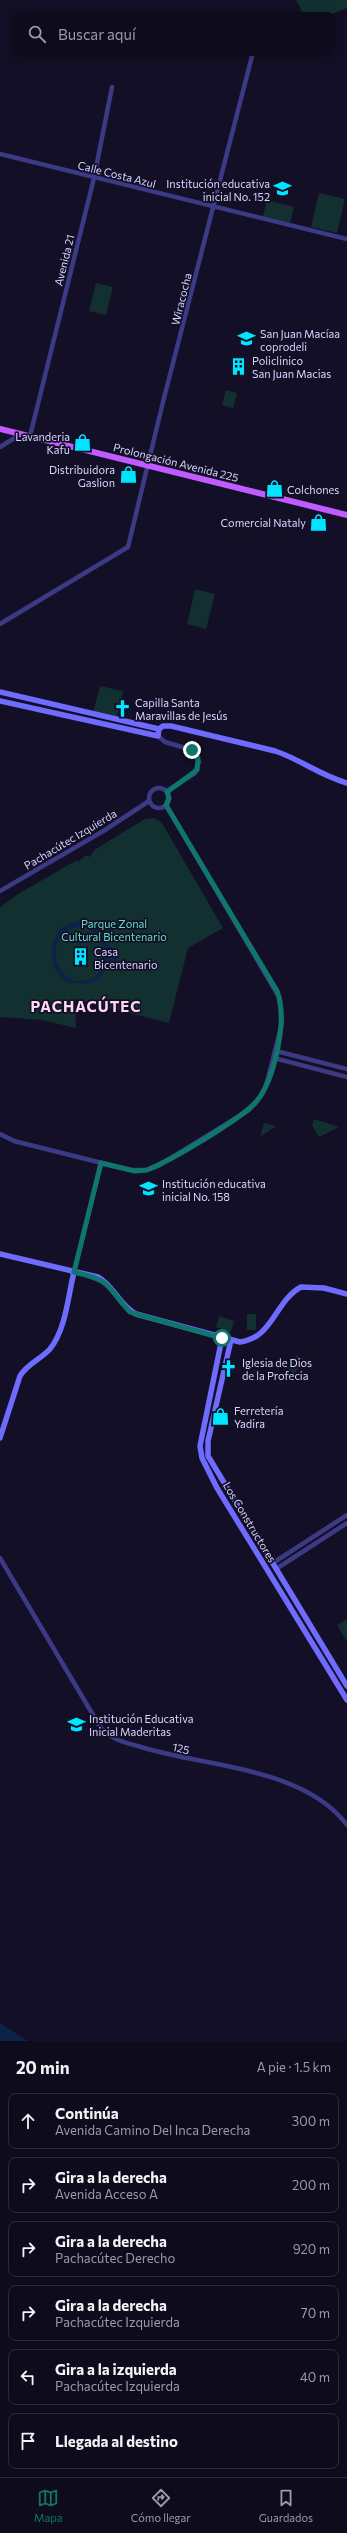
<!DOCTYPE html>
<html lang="es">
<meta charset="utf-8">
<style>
:root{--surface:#0e0b1c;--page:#171425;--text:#f1f3f6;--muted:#9b9ba3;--line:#2e2b3b;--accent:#0f766e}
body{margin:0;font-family:Commissioner,sans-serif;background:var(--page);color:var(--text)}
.stop{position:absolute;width:12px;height:12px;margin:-9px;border:3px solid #0f766e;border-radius:50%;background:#fff}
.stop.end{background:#0f766e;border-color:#fff;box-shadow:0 1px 4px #0008}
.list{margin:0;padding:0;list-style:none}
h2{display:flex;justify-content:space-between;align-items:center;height:52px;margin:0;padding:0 16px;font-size:17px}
h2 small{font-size:13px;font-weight:400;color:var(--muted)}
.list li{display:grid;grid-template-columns:26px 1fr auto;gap:12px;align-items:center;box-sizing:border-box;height:56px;margin:0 8px 8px;padding:0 8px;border:1px solid var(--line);border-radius:8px}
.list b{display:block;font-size:15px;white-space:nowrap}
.list p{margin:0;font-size:13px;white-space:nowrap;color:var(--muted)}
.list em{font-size:13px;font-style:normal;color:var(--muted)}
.icon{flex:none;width:22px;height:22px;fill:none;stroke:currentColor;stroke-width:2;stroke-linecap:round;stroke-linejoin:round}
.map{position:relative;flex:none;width:347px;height:2041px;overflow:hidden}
.search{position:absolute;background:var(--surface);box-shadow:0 2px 10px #0003;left:12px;right:12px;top:12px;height:44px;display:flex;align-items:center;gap:10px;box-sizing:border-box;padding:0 14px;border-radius:8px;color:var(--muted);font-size:15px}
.sheet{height:436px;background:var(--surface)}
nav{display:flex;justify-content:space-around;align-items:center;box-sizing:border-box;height:56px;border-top:1px solid var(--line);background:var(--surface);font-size:11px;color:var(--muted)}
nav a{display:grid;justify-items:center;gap:2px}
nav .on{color:var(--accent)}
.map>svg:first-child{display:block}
.green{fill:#12302f}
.water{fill:#0c2248;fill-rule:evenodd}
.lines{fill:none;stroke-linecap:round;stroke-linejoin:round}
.tertiary{stroke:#3d3a85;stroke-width:4.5}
.secondary{stroke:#6f6bff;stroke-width:5.5}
.primary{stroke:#c25bff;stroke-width:6}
.route{stroke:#0f766e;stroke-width:5}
.labels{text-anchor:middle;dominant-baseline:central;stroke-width:3.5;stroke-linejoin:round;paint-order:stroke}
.street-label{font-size:11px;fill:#d9d4ff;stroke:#130f26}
.poi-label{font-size:11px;fill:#d9d4ff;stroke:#130f26;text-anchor:start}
.park-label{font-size:11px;fill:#5fe0c0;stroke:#130f26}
.district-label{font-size:15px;font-weight:bold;letter-spacing:1px;fill:#ffd6f0;stroke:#130f26}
</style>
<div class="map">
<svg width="347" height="2041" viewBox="0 0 347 2041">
<rect width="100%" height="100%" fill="#130f26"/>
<path class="green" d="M296 0H347V8L330 15H304Z
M319 193 345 199 337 233 311 227Z
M267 200 294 207 290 223 263 216Z
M96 283 113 287 106 315 89 311Z
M226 390 237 393 233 408 222 405Z
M195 589 215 594 206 629 187 624Z
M100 686 123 691 117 717 93 713Z
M154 818 162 823 223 928 188 948 169 1023 75 999 76 1028 42 1020 0 1017V907L18 894 77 860 78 862 86 855 90 857 94 850 145 819Z
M314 1119 339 1127 319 1137 312 1125Z
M264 1123 276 1126 260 1137Z
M247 1314H256V1330H247Z
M219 1316 234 1321 231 1332 216 1327Z
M297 1355 305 1360 294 1374 287 1368Z
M347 1619V1640H346L337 1625Z"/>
<path class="water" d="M79 921 97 928 104 936 105 943 116 950 118 955C117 965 110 964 105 971 99 981 89 986 79 983 74 982 72 984 67 982 50 972 47 945 59 931 63 926 65 928 69 925 73 922 73 921 79 921ZM82 927C112 932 113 982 80 981 48 980 47 926 82 927Z
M0 2023 28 2041H0Z"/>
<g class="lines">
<path class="tertiary" d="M0 154 347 239
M30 436 94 178 112 87
M0 447 21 434
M0 624 128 547 163 402 252 56
M158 736 165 742 192 750 199 762 195 773 167 791
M149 798a10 10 0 1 1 20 0a10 10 0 1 1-20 0Z
M0 891 105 830 149 801
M276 1051 347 1069
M274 1058 347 1077
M0 1134 14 1141 130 1170H147L158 1166 249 1110 261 1096 266 1086 282 1023 279 997 166 805
M74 1272 101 1163
M0 1558 99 1725C110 1740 124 1742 141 1747 205 1767 304 1767 347 1825
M273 1563 347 1515
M276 1569 347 1523"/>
<path class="secondary" d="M0 692 159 729 163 726H171L275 751C302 760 319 775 347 783
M0 701 158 736 159 729
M0 1254 98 1277C114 1286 120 1306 136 1314L240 1342C273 1338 275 1301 301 1287L324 1288 347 1294
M222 1338 200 1446 202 1458 217 1488 347 1700
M231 1340 208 1441V1456L347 1686
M0 1438 20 1376C27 1364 41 1359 50 1349 66 1329 68 1296 74 1272"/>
<path class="primary" d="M0 429 347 515"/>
</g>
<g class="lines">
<path class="route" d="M192 750 198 758 197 770 167 792 169 798 166 805 277 991C288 1018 275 1080 256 1102 241 1119 170 1161 147 1170L135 1171 101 1163 74 1272C113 1281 105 1285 130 1312L136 1314 222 1338"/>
</g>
<defs>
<symbol id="school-bare" viewBox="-9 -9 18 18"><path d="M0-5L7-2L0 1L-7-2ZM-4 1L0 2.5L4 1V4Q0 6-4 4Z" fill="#00e5ff" stroke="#130f26" stroke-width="2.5" paint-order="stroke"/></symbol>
<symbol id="building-bare" viewBox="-9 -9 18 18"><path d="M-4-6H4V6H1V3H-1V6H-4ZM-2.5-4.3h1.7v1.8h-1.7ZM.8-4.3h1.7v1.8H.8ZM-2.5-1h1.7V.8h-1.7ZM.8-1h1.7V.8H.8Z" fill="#00e5ff" stroke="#130f26" stroke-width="2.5" paint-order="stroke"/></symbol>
<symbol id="shop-bare" viewBox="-9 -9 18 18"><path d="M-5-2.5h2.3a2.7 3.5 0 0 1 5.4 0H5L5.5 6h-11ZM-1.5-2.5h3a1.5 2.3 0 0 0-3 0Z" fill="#00e5ff" stroke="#130f26" stroke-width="2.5" paint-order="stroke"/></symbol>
<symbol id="church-bare" viewBox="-9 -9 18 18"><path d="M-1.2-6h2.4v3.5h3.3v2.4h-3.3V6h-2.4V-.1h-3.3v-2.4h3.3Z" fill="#00e5ff" stroke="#130f26" stroke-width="2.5" paint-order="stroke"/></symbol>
</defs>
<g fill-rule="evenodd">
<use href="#school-bare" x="270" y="176" width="25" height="25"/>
<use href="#school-bare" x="234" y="326" width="25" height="25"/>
<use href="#building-bare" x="226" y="354" width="25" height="25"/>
<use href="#shop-bare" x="70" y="430" width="25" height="25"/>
<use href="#shop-bare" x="116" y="462" width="25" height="25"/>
<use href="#shop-bare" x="262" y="476" width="25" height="25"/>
<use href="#shop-bare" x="306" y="510" width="25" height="25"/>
<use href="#church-bare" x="110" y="696" width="25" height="25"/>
<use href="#building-bare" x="68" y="944" width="25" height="25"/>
<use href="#school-bare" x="136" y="1176" width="25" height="25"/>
<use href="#church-bare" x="216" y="1356" width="25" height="25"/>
<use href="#shop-bare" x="208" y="1404" width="25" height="25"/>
<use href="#school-bare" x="64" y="1712" width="25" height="25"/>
</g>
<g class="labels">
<g class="street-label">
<text transform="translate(117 174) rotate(14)">Calle Costa Azul</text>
<text transform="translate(64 260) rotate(-76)">Avenida 21</text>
<text transform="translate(181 299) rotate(-76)">Wiracocha</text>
<text transform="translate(176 462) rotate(14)">Prolongación Avenida 225</text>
<text transform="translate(70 839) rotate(-31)">Pachacútec Izquierda</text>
<text transform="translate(250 1522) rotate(59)">Los Constructores</text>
<text transform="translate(181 1748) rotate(13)">125</text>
</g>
<g class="poi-label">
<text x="270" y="183" text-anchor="end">Institución educativa<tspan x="270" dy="13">inicial No. 152</tspan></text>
<text x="260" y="333">San Juan Macíaa<tspan x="260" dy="13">coprodeli</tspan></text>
<text x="252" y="360">Policlinico<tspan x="252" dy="13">San Juan Macias</tspan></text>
<text x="70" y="436" text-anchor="end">Lavanderia<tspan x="70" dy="13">Kafu</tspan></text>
<text x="115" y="469" text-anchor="end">Distribuidora<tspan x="115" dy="13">Gaslion</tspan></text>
<text x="287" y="489">Colchones</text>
<text x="306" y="522" text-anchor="end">Comercial Nataly</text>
<text x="135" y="702">Capilla Santa<tspan x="135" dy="13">Maravillas de Jesús</tspan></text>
<text x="94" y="951">Casa<tspan x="94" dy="13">Bicentenario</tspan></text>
<text x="162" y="1183">Institución educativa<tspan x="162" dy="13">inicial No. 158</tspan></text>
<text x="242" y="1362">Iglesia de Dios<tspan x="242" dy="13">de la Profecia</tspan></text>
<text x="234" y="1410">Ferretería<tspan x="234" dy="13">Yadira</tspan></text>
<text x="89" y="1718">Institución Educativa<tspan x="89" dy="13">Inicial Maderitas</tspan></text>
</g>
<g class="park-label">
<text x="114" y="923">Parque Zonal<tspan x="114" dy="13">Cultural Bicentenario</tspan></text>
</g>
<g class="district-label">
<text x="86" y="1006">PACHACÚTEC</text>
</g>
</g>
</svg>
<div class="stop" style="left:222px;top:1338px"></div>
<div class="stop end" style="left:192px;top:750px"></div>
<div class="search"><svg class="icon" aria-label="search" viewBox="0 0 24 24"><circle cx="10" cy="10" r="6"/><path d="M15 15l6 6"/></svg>Buscar aquí</div>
</div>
<section class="sheet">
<h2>20 min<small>A pie · 1.5 km</small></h2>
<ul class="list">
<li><svg class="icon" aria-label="ahead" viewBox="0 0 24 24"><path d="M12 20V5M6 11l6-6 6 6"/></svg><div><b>Continúa</b><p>Avenida Camino Del Inca Derecha</p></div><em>300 m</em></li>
<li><svg class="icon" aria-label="right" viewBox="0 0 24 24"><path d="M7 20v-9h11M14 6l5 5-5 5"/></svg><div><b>Gira a la derecha</b><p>Avenida Acceso A</p></div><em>200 m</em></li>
<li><svg class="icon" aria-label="right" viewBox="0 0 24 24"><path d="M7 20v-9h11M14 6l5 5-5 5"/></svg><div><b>Gira a la derecha</b><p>Pachacútec Derecho</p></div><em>920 m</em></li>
<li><svg class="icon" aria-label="right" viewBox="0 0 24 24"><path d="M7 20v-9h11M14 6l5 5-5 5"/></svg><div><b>Gira a la derecha</b><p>Pachacútec Izquierda</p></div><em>70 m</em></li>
<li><svg class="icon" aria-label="left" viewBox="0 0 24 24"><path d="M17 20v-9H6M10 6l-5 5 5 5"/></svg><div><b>Gira a la izquierda</b><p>Pachacútec Izquierda</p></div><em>40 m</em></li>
<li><svg class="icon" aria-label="arrive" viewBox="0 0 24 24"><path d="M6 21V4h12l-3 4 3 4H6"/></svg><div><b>Llegada al destino</b></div></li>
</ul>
</section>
<nav>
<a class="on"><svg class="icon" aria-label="map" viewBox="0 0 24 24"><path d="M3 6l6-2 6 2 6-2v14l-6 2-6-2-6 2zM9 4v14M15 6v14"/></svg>Mapa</a>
<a><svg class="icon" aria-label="directions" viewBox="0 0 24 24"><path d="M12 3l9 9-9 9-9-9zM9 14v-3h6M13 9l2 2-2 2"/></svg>Cómo llegar</a>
<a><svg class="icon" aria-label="saved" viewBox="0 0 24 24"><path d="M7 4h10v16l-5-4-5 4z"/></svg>Guardados</a>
</nav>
